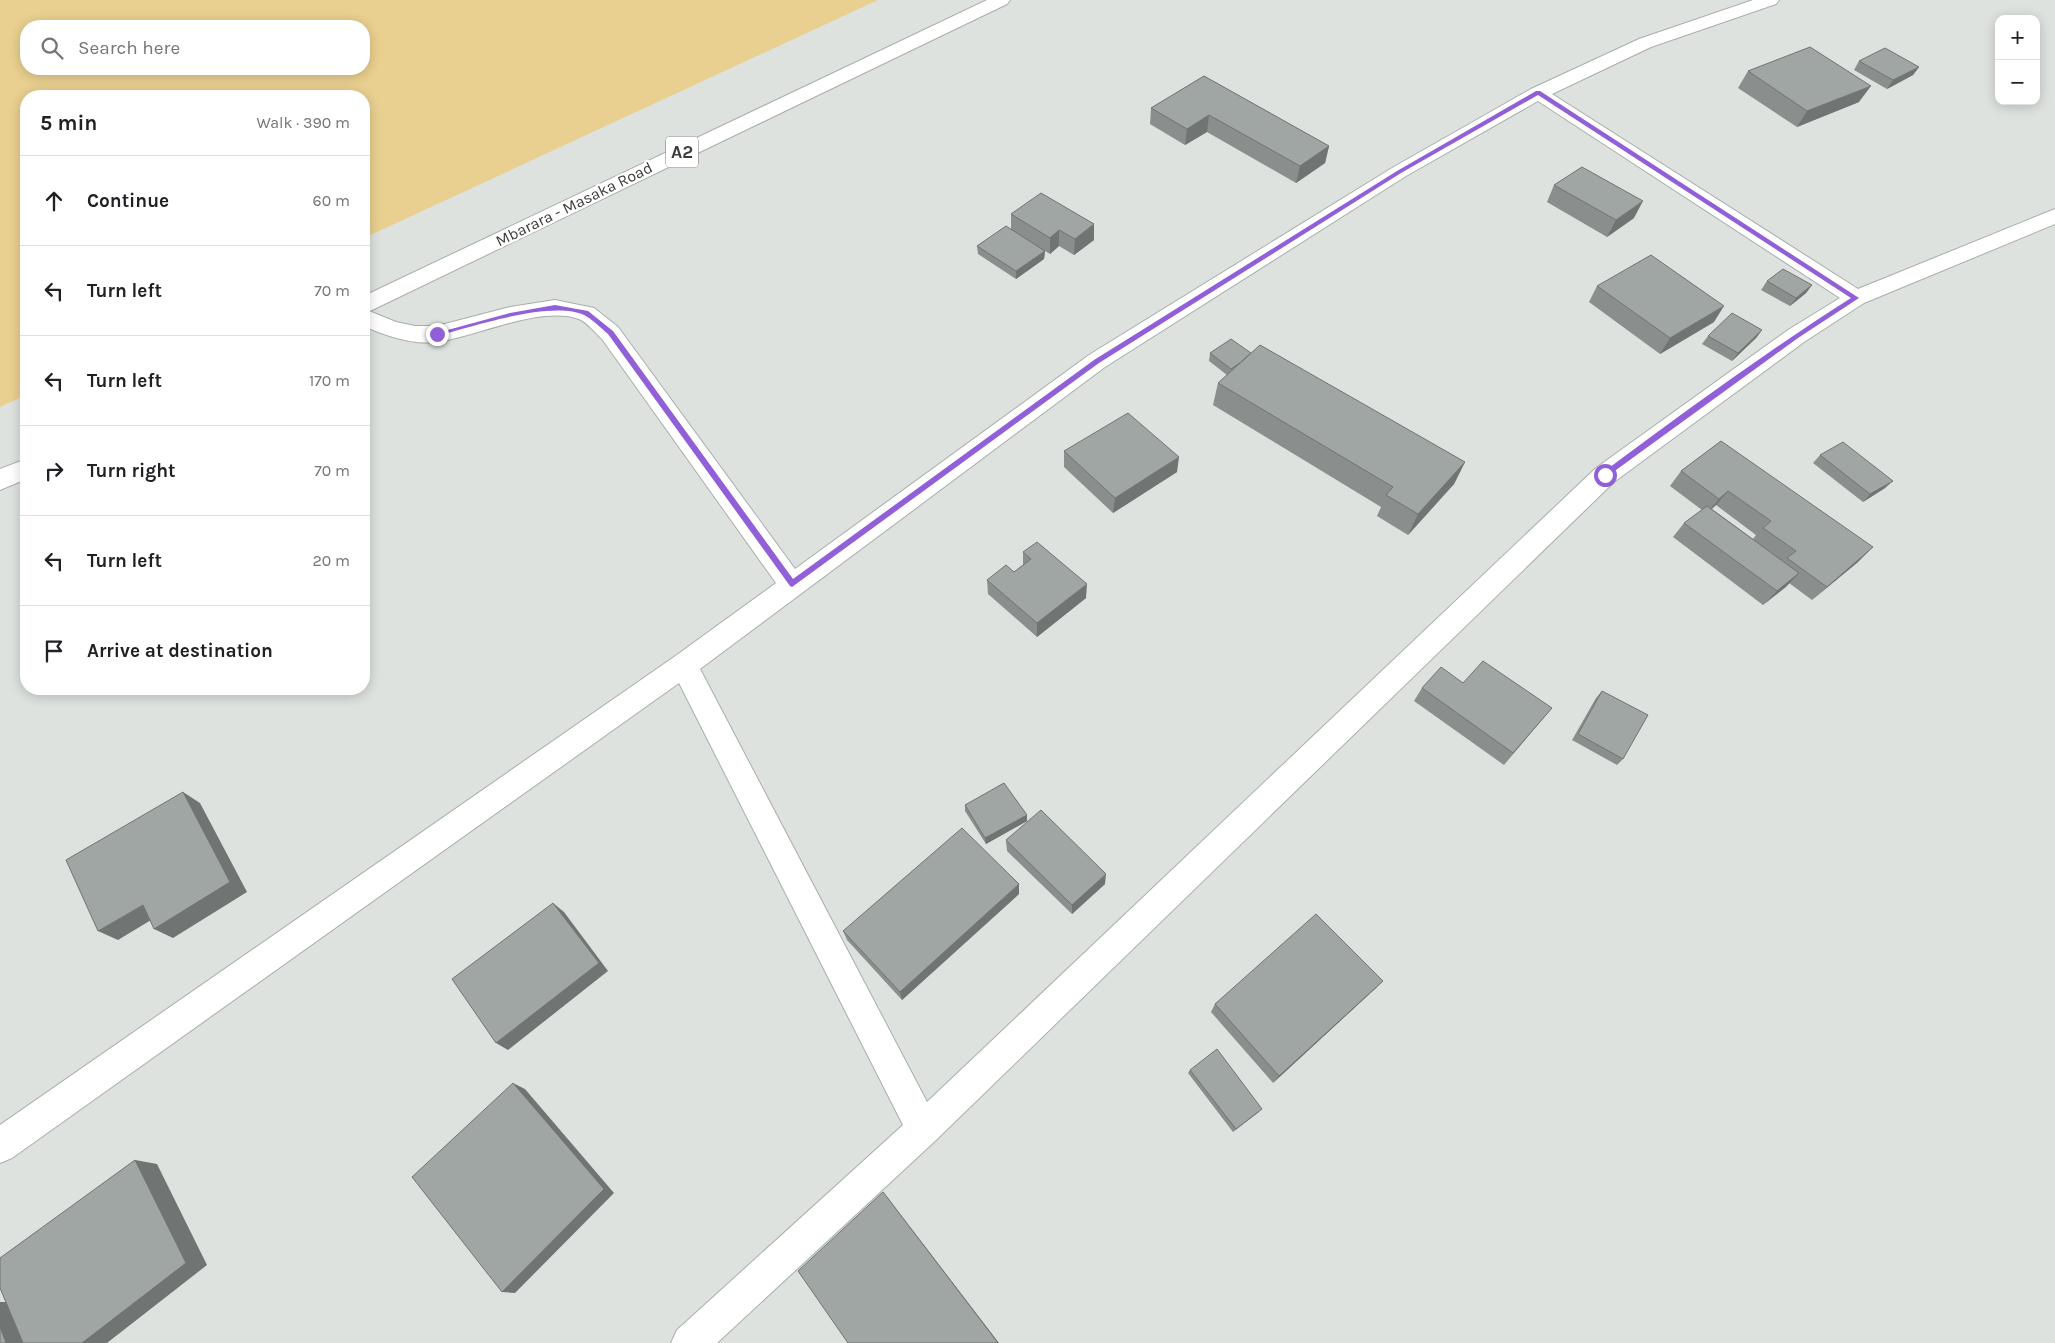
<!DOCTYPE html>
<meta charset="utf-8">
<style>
:root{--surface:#fff;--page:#f6f6f6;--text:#202124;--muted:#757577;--line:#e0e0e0}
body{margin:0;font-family:Karla,sans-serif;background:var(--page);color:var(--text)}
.controls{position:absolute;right:15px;top:15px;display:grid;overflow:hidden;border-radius:10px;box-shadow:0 2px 12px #0003}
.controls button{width:45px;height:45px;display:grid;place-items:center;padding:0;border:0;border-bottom:1px solid var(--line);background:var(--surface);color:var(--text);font:25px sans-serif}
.stop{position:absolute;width:15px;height:15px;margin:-11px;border:4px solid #9160d9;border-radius:50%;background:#fff}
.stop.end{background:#9160d9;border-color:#fff;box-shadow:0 1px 5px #0008}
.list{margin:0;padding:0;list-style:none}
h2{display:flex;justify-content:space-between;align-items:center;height:65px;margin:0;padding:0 20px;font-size:21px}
h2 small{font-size:16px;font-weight:400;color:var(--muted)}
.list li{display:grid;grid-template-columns:32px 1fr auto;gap:15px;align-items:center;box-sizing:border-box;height:90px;padding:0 20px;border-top:1px solid var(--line)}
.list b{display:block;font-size:19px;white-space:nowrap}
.list em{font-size:16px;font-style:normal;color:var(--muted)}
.icon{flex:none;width:28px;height:28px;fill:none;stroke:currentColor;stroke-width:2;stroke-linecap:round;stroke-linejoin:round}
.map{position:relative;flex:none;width:2055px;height:1343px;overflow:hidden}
.search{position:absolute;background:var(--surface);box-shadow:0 2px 12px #0003;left:20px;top:20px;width:350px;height:55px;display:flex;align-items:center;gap:12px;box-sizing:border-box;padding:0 18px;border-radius:20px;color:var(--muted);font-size:19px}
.panel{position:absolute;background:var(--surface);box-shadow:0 2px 12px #0003;left:20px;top:90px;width:350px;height:605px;border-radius:20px}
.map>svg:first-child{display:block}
.green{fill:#e9d090;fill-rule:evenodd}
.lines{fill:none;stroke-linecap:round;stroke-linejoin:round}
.minor-casing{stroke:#a9aeaa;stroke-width:2}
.major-casing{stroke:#a9aeaa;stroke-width:2}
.minor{fill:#fff;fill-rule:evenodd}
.major{fill:#fff;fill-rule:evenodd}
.wall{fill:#8a8f8d;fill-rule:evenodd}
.shaded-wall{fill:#707473}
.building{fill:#a0a6a4;stroke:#707473}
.route{fill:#9160d9}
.labels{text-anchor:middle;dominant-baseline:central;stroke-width:4.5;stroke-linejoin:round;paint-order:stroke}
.far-street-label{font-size:16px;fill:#3b3d3b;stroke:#fff}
.shield{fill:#fff;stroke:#767776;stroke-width:1}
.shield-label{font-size:18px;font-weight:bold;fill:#3b3d3b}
</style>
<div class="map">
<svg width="2055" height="1343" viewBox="0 0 2055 1343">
<rect width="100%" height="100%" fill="#dde2de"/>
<path class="green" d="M0 0H878L364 238V96H26V395L0 407ZM26 26H364V69H26Z"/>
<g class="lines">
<defs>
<path id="minor" d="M1753 0H1779L1776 4 1651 47 1552 94 1858 289 2055 209V224L1864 303 1804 342 1614 482 935 1141 717 1343H671L677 1330 903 1125 679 683 12 1158 0 1163V1125L674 657 776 583 602 339C595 333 587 322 579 319 540 305 476 337 437 342 412 345 386 336 364 326V309L396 322 415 326H437L510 307 555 300 594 308 618 327 795 569 1089 355 1392 168 1531 89 1639 39ZM1538 101 1840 298 1788 330 1596 468 927 1102 700 669 1105 367 1406 176Z"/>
<path id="major" d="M987 0H1010L1007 4 372 310 364 313V296Z
M26 459V479L0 490V469Z"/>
</defs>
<use href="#minor" class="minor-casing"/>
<use href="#major" class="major-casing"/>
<use href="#minor" class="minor"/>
<use href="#major" class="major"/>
</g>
<path class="wall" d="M1859 61 1919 67 1913 75 1887 89 1854 70Z
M1748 71 1859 102 1797 127 1738 88Z
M1204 76 1329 146 1325 163 1296 183 1207 132 1185 145 1150 124 1151 108Z
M1554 185 1634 218 1607 237 1547 202Z
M1011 214 1094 240 1074 255 1059 246 1050 254 1045 251 1044 259 1016 279 978 254 977 246 1011 229Z
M1767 281 1812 285 1806 293 1790 306 1761 290Z
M1597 286 1714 322 1660 354 1589 302Z
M1762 330 1756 338 1732 361 1702 344 1708 336Z
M1210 353H1251L1465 462 1454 484 1408 535 1377 516 1381 507 1213 405 1218 383 1227 375 1209 361Z
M1721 441 1858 562 1812 600 1789 583 1763 605 1673 537 1684 523 1702 510 1670 486 1681 471ZM1716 505 1756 535 1753 539 1712 509Z
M1064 451 1177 472 1113 513 1064 467Z
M1820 455 1885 488 1863 502 1813 463Z
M1023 552 1086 598 1037 637 988 594 987 580 1014 572 1023 565Z
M1463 683 1552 708 1504 765 1414 701 1422 688Z
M1602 691 1623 759 1617 765 1572 740 1596 698Z
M965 805 1027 815V821L986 844 965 811Z
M1006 840 1105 884 1072 914 1007 851Z
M1019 894 902 1000 847 940 843 931Z
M1383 981 1273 1083 1211 1012 1215 1004Z
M1190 1070 1259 1112 1233 1132 1188 1073Z"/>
<path class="shaded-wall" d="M1919 67 1913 75 1887 89 1893 80Z
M1871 86 1859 102 1797 127 1807 111Z
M1209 115 1207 132 1185 145 1187 129Z
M1329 146 1325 163 1296 183 1300 166Z
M1643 201 1634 218 1607 237 1616 220Z
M1094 224V240L1074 255 1075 239Z
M1059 230V246L1050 254V238Z
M1045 251 1044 259 1016 279V271Z
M1812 285 1806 293 1790 306 1796 298Z
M1724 306 1714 322 1660 354 1670 338Z
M1762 330 1756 338 1732 361 1738 353Z
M1179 457 1177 472 1113 513 1115 498Z
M1465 462 1454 484 1408 535 1418 514Z
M1893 481 1885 488 1863 502 1870 494Z
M1728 491 1716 505 1707 513 1719 499Z
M1873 547 1858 562 1812 600 1827 587Z
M1799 573 1786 587 1763 605 1777 591Z
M1087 584 1086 598 1037 637V623Z
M183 792 200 803 247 892 173 938 154 929Z
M1027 815V821L986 844 985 838Z
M1106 874 1105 884 1072 914V905Z
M1019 884V894L902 1000 900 992Z
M553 903 564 912 608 971 508 1050 496 1043Z
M143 905 161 914 118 940 98 931Z
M1383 981 1375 989 1273 1083 1279 1076Z
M513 1083 525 1089 614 1193 515 1293 502 1292Z
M135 1160 157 1164 207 1265 107 1343H82Z
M883 1192 888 1198 999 1343H998Z
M0 1302H16L32 1343H6L0 1327Z"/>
<path class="building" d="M1810 47 1871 86 1807 111 1748 71Z
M1885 48 1919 67 1893 80 1859 61Z
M1204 76 1329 146 1300 166 1209 115 1187 129 1151 108Z
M1582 167 1643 201 1616 220 1554 185Z
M1041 193 1094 224 1075 239 1059 230 1050 238 1011 214Z
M1006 226 1045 251 1016 271 977 246Z
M1651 255 1724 306 1670 338 1597 286Z
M1783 269 1812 285 1796 298 1767 281Z
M1732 313 1762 330 1738 353 1708 336Z
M1231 339 1251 353 1241 362 1231 369 1210 353Z
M1260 345 1465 462 1418 514 1386 495 1393 487 1218 383Z
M1128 413 1179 457 1115 498 1064 451Z
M1721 441 1873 547 1827 587 1787 558 1796 551 1763 528 1771 521 1728 491 1719 499 1681 471Z
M1843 442 1893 481 1870 494 1820 455Z
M1707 506 1799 573 1777 591 1684 523Z
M1037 542 1087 584 1037 623 987 580 1006 565 1014 572 1031 559 1023 552Z
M1483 661 1552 708 1513 753 1422 688 1441 667 1463 683Z
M1602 691 1648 715 1623 759 1578 734Z
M1004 783 1027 815 985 838 965 805Z
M183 792 230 882 154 929 143 905 98 931 66 860Z
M1041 810 1106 874 1072 905 1006 840Z
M962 828 1019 884 900 992 843 931Z
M553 903 599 963 496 1043 452 979Z
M1316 914 1383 981 1279 1076 1215 1004Z
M1217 1049 1262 1109 1236 1129 1190 1070Z
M513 1083 604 1189 502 1292 412 1177Z
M135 1160 186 1263 82 1343H23L0 1288V1258Z
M883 1192 998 1343H848L798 1271Z
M0 1327 6 1343H0Z"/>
<path class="route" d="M1536 91H1540L1859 298 1798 338 1605 478 1601 475 1602 473C1684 412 1766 352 1851 298L1538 95 1401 173 1099 363 792 587 790 586 608 334C601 328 592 319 584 315 551 300 471 327 437 336L433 334 510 313 555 305 588 311 613 331 793 579 1094 360 1397 171Z"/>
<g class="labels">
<g class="far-street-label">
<text transform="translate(574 204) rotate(-26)">Mbarara - Masaka Road</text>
</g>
<rect class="shield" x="666" y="136.5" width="32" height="31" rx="4"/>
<g class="shield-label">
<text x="682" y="152">A2</text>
</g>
</g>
</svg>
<div class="controls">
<button>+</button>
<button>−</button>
</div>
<div class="stop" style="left:1605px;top:475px"></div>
<div class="stop end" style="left:437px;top:334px"></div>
<div class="search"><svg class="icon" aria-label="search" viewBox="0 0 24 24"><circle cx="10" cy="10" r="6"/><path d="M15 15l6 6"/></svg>Search here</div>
<section class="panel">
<h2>5 min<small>Walk · 390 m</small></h2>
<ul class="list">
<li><svg class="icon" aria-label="ahead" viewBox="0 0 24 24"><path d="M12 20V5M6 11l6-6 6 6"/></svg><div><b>Continue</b></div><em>60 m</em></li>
<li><svg class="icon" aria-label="left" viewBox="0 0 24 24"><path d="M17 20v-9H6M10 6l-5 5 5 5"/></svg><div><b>Turn left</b></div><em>70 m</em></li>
<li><svg class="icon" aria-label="left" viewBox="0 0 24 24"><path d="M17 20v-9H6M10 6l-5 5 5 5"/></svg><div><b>Turn left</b></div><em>170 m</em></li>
<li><svg class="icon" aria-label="right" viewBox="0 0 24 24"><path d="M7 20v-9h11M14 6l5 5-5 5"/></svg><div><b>Turn right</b></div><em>70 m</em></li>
<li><svg class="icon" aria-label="left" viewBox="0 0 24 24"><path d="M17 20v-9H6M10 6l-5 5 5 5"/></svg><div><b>Turn left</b></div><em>20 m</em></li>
<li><svg class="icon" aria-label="arrive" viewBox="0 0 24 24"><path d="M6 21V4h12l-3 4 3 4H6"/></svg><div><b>Arrive at destination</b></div></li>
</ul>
</section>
</div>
